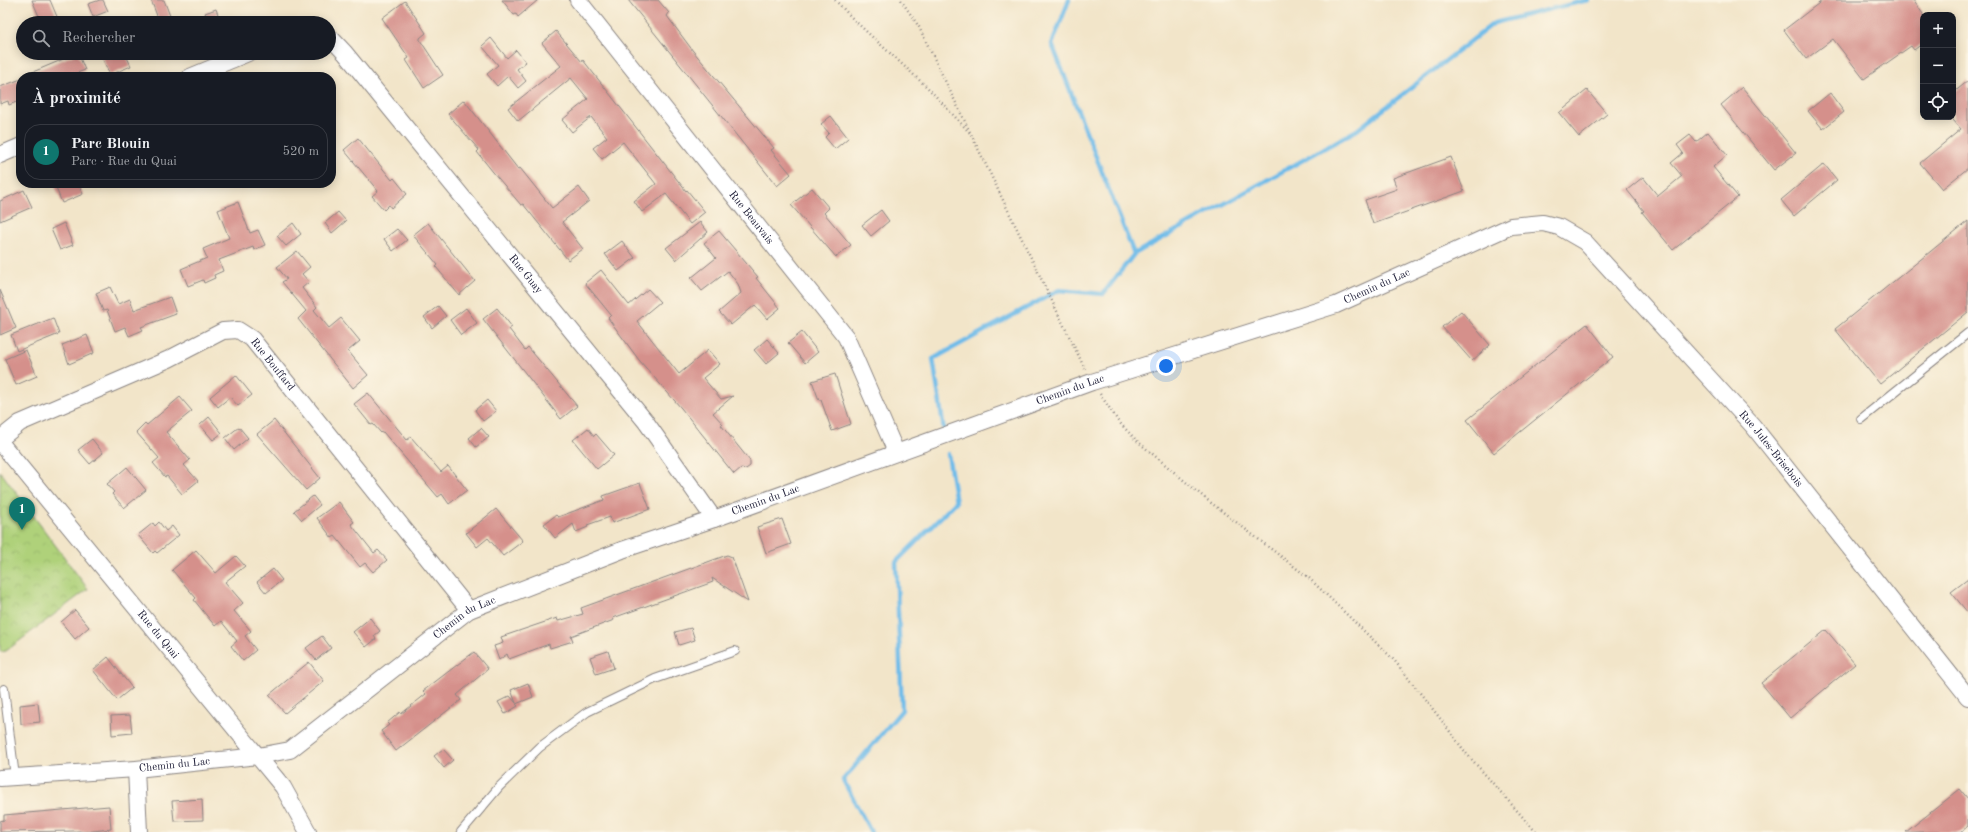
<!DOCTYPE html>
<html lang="fr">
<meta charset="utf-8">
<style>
:root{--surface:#171b24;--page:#20242c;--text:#f1f3f6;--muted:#9ea1a6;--line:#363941;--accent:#0f766e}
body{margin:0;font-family:"Old Standard TT",serif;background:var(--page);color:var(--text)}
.controls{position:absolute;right:12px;top:12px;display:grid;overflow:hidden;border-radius:8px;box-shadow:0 2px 10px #0003}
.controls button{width:36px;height:36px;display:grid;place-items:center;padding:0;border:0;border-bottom:1px solid var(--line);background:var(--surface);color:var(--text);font:20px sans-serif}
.you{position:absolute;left:1166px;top:366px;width:14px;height:14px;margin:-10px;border:3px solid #fff;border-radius:50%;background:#1a73e8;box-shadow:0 0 0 6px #1a73e833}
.badge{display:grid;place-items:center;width:26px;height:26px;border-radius:50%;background:var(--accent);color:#fff;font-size:13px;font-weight:700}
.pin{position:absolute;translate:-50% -33px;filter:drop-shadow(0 1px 2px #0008)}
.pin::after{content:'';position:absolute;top:21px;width:14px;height:12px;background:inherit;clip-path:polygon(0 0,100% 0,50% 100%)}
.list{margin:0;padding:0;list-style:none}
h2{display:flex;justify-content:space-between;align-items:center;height:52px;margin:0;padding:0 16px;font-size:17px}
h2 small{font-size:13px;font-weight:400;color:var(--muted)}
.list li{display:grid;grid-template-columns:26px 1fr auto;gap:12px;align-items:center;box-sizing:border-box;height:56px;margin:0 8px 8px;padding:0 8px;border:1px solid var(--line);border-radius:16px}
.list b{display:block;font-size:15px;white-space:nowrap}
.list p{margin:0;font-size:13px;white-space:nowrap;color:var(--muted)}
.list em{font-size:13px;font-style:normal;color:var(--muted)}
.icon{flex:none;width:22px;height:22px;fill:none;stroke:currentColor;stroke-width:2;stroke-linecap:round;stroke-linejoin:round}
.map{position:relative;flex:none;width:1968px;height:832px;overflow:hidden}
.search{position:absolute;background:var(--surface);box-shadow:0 2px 10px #0003;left:16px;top:16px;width:320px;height:44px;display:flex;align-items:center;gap:10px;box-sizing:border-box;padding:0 14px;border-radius:22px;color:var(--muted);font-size:15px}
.panel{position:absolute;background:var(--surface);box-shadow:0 2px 10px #0003;left:16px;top:72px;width:320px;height:116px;border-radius:16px}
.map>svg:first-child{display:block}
.park{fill:url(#park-crowns);stroke:#687a5a}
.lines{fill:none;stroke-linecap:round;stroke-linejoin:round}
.stream{stroke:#6fbce9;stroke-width:4.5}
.building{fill:#d5908b}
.service-casing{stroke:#8a8482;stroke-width:10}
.minor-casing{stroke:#8a8482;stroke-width:18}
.path{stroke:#8a8482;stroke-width:2.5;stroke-dasharray:1 3;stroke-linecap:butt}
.service{stroke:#fff;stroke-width:8}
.minor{stroke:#fff;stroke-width:16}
.labels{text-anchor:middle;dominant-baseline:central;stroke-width:3;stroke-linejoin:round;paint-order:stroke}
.street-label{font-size:11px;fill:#22223b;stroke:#fcf5e5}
</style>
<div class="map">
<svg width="1968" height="832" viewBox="0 0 1968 832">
<defs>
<pattern id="park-crowns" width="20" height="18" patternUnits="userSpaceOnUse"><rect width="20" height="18" fill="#afd17a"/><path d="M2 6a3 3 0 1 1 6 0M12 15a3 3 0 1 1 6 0" fill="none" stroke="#96b36a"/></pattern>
</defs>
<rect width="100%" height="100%" fill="#fcf5e5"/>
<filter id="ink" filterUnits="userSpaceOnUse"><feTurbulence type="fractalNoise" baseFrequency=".025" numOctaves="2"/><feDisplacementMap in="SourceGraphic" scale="8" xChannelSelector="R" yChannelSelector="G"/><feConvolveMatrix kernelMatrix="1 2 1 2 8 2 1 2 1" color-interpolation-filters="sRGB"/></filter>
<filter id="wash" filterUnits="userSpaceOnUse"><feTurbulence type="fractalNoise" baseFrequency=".012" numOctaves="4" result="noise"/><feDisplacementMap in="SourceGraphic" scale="16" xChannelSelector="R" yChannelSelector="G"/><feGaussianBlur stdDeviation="0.9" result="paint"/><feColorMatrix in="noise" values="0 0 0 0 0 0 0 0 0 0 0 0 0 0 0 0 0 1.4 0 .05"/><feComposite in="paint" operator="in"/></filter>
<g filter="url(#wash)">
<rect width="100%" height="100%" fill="#f2e5c9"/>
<path class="park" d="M0 471 88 589 6 651 0 652Z"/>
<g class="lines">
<path class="stream" d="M1069 0 1052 44 1134 254
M944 430 933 359 1059 290 1103 294 1134 254 1357 130 1494 23 1588 0
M871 832 843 780 902 710 896 562 956 502 948 454"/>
</g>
<g id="blocks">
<path class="building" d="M32 0H50L58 19 48 23H42Z
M100 0H103L108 11 93 17 88 4Z
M151 0H164L170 16 159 21Z
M502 0H538L518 17 516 14 514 15Z
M628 0H658L669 13 667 16 693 51 774 148 771 150 791 174 777 186Z
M1823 0H1913L1923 14V43L1914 50 1911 46 1864 79 1833 39 1806 59 1784 30Z
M405 1 426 33 420 38V40L443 75 424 88 406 60 409 58 382 18Z
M216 9 221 23H209L205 13Z
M556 31 582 62 583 60 686 191 687 190 705 212 690 224 666 194 642 212 634 201 656 184 623 142 602 159 593 148 607 137 591 117 572 132 562 120 588 99 571 78 518 121 508 108 561 66 542 43Z
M491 38 507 58 516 50 526 62 517 69 526 81 518 88 508 76 497 86 487 74 498 65 482 46Z
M78 53 85 70 67 77H21Z
M100 53H125L131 66 110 75Z
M21 79V100L9 105 8 101 0 104V87Z
M1968 81V168L1942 189 1920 163 1961 129 1953 120V93Z
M1742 87 1796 153 1774 170 1721 105Z
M1587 90 1607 114 1579 137 1559 113Z
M1830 93 1844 112 1823 129 1808 111Z
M464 100 518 169 520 168 552 208 579 187 589 201 562 222 583 249 568 260 523 204 521 205 493 172 477 152 479 150 448 114Z
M831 116 848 138 835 149 825 137 829 133 821 124Z
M1708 132 1727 155 1713 167 1738 197 1673 250 1642 212 1644 211 1627 190 1643 177 1658 196 1682 176 1671 163 1683 153 1677 145 1690 135 1696 142Z
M358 138 392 180 394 178 407 194 391 208 389 205 384 210 372 196 378 191 344 150Z
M1451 157 1464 191 1373 224 1365 200 1397 189 1393 178Z
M1824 164 1837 180 1794 216 1781 200Z
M54 183H78L83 194 62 203Z
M812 188 829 208 824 213 851 245 836 257 791 205Z
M24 190 32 207 0 221V201Z
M238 202 250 233 258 230 265 245 254 250 253 247 219 260 223 271 214 275 215 278 204 283 203 280 188 286 181 269 207 258 203 249 229 238 218 210Z
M881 210 889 221 871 236 862 225Z
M338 212 346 221 332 233 325 223Z
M1968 221V312L1880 384 1835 329Z
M700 222 708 232 676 260 666 248Z
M64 223 73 245 60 250 51 229Z
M293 223 301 234 286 246 277 236Z
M428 223 475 281 459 295 436 267 438 265 413 235Z
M397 229 407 240 393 251 384 239Z
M719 231 758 277 756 278 780 308 767 319 755 305 731 325 719 312 741 293 738 284 728 271 702 291 691 278 716 258 704 243Z
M622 241 635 258 618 271 605 254Z
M297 251 310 267 302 274 309 282 302 288 317 307 314 310 329 328 341 318 360 341 348 351 368 375 353 388 298 319 306 311 282 282 287 279 277 267Z
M601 270 629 305 648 289 660 302 637 321 679 374 708 350 720 364 703 378 721 399 733 396 713 413 723 424 721 425 750 461V466L746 469 741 468 734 474 681 408 639 360 608 318 611 315 585 283Z
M110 287 118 304 130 299 134 310 170 297 176 314 141 327 143 330 129 336 125 327 115 331 107 310 103 311 96 293Z
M0 290 16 328 0 335Z
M438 306 446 316 432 328 424 317Z
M466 308 477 323 461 335 450 320Z
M497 308 512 327 509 329 525 350 528 347 577 406 561 419 483 319Z
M1461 311 1490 345 1472 361 1442 327Z
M53 318 59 334 17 351 11 335Z
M1587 324 1613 357 1494 453 1467 420Z
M802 332 818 352 805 363 788 343Z
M87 335 94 353 69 364 62 345Z
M767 339 779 353 766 364 754 350Z
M26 350 37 376 16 385 5 359Z
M835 374 851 424 832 431 821 400H819L812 381Z
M236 375 252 395 238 406 230 397 218 407 210 397Z
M368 393 407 440 411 437 441 472 448 466 467 490 449 504 442 494 438 497 383 432 381 433 373 424 371 425 354 404Z
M180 397 192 411 166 432 190 460 184 465 198 481 182 494 167 476 165 477 153 463 159 458 136 432 145 423 147 425Z
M487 400 496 411 483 421 475 410Z
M209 417 222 433 213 440 200 425Z
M274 420 320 478 306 490 257 434Z
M239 427 248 438 234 450 225 438Z
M481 428 489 437 476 447 469 438Z
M588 428 594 436 596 434 614 455 597 469 573 440Z
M92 439 103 453 90 464 78 450Z
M127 467 146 490 124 508 112 494 114 492 107 484Z
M640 483 650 509 612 523 610 517 587 525 588 527 576 532 573 524 555 538 544 524 556 515 558 517 604 500 603 496Z
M313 496 320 505 302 520 294 511Z
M339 502 354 522 351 524 374 553 378 550 387 560 373 572 365 563 360 567 335 536 332 538 317 518Z
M496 509 523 541 503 556 488 538 477 547 466 533Z
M782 519 791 544 766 553 757 527Z
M159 522 166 531 172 526 179 535 157 553 155 551 153 553 138 535 153 523 155 526Z
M196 550 216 573 236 556 245 566 225 582 243 603 234 611 251 631 245 636 256 650 243 661 231 646 237 641 221 621 215 626 194 600 196 598 172 570Z
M727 555 732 557 748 602 712 578 713 582 613 618 614 620 571 636 573 641 550 648 549 644 509 659 507 654 499 660 494 646 503 643 501 637 557 618 558 621 583 614 581 608Z
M273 569 282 580 266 593 257 582Z
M1968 579V613L1951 592Z
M75 610 89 627 75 639 61 622Z
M370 618 380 631 374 636 376 639 366 647 353 632Z
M691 628 695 640 679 645 675 632Z
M1826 630 1855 664 1790 718 1761 683Z
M322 636 331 648 316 660 306 648Z
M608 651 614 668 596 674 590 657Z
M474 652 488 669 457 695 461 700 396 751 381 731 389 725 387 723 400 712 401 714 426 694 423 691Z
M108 657 132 688 117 700 93 670Z
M309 662 324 681 285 713 269 695Z
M528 683 533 697 516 704 518 706 505 714 498 702 510 696 516 703 511 690Z
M38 703 40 722 21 724 20 705Z
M130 715 132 733 112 735 111 716Z
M443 749 453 760 444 768 434 756Z
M1960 789 1968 799V826L1961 832H1906Z
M202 799 203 820 174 821 172 801Z
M109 806 111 829 84 832 79 831 0 832V821L4 820V815Z"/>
</g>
</g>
<g filter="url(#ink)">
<use href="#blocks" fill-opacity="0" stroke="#8a8482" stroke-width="1"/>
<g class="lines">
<defs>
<path id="service" d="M1861 419 1968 333
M4 689 15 777
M461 832 499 787 540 747 587 712 655 679 735 651"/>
<g id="minor">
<path id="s1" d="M578 0 846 337 896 452"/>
<path id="s2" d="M329 36 345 53 646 422 714 519"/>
<path d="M190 77 248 53"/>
<path d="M0 155 21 146"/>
<path id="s3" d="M0 439 20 423 169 359 223 331 238 330 252 339 469 610"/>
<path id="s4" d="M0 442 283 787 308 832"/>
<path d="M136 769 139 832"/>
<path id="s5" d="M0 778 136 769 258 756 290 750 469 610 622 550 714 519 1092 382 1336 305 1511 226 1543 223 1559 227 1585 242 1753 426 1968 697"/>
</g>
</defs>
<use href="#service" class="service-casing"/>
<use href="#minor" class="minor-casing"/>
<path class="path" d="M835 0 855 21 928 88 970 133
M901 0 919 27 1085 369
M1100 394 1118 421 1136 440 1206 499 1309 578 1394 660 1439 717 1466 753 1536 832"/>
<use href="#service" class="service"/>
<use href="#minor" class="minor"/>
</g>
</g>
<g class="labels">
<g class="street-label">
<text stroke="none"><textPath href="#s1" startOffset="278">Rue Beauvais</textPath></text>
<text stroke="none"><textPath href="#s2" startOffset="309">Rue Guay</textPath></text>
<text stroke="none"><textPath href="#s5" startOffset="1483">Chemin du Lac</textPath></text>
<text stroke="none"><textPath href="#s3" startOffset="313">Rue Bouffard</textPath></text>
<text stroke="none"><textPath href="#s5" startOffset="1159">Chemin du Lac</textPath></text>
<text stroke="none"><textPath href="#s5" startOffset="1987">Rue Jules-Brisebois</textPath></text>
<text stroke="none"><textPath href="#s5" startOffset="835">Chemin du Lac</textPath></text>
<text stroke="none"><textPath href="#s5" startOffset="511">Chemin du Lac</textPath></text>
<text stroke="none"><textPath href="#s4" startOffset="249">Rue du Quai</textPath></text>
<text stroke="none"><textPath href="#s5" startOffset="175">Chemin du Lac</textPath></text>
</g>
</g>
</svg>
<div class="controls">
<button>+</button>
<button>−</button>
<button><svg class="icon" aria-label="locate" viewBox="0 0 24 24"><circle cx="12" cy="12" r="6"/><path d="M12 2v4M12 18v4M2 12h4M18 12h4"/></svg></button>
</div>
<div class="you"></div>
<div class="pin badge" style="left:22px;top:530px">1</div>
<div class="search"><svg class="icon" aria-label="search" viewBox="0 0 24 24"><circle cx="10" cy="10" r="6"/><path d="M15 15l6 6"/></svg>Rechercher</div>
<section class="panel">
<h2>À proximité<small></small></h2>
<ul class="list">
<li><span class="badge">1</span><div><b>Parc Blouin</b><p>Parc · Rue du Quai</p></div><em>520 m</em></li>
</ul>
</section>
</div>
